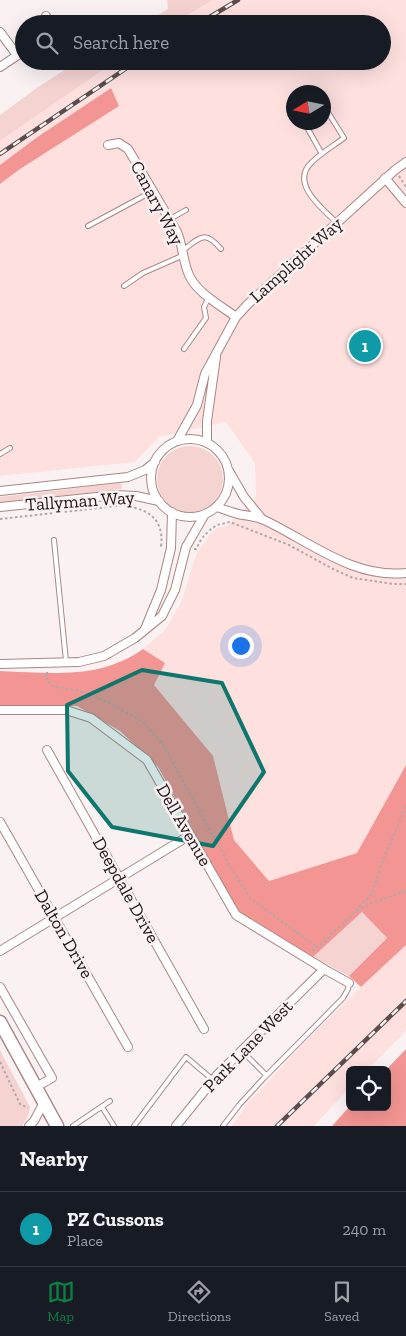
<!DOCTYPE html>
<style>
:root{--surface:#171b24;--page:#20242c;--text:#f1f3f6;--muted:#9ea1a6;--line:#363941;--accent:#0b8043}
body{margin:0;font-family:"Zilla Slab",serif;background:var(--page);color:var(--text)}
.controls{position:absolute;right:15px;bottom:15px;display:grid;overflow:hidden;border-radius:8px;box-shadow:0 5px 20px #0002}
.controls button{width:45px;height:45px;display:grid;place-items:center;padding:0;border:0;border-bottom:1px solid var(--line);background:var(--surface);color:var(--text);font:25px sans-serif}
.compass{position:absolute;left:286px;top:85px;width:45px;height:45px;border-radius:50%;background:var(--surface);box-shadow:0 5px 20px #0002;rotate:260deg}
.you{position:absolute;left:240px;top:645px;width:18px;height:18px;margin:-12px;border:4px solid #fff;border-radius:50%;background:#1a73e8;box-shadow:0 0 0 8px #1a73e833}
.badge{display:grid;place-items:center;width:32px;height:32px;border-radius:50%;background:var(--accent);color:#fff;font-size:16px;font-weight:700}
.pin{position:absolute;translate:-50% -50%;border:2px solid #fff;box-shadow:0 1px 5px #0006}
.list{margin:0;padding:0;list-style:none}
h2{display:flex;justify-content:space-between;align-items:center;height:65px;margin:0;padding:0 20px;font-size:21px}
h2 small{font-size:16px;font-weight:400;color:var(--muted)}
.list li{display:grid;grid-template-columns:32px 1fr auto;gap:15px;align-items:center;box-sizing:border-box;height:75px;padding:0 20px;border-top:1px solid var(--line)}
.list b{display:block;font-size:19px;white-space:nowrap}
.list p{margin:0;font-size:16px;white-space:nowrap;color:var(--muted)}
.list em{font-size:16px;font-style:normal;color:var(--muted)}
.icon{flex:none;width:28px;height:28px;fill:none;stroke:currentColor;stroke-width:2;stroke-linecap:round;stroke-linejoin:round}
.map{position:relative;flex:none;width:406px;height:1126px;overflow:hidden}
.search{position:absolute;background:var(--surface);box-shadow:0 5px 20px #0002;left:15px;right:15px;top:15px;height:55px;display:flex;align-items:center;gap:12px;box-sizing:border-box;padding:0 18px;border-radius:28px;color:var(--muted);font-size:19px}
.sheet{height:140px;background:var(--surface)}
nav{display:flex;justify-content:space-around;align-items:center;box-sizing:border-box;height:70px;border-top:1px solid var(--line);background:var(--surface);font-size:14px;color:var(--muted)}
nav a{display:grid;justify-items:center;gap:2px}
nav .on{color:var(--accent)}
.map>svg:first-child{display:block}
.built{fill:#fee0df;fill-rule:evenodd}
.green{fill:#f5d3d1}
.forest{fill:#f39592}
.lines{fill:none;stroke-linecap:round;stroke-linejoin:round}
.service-casing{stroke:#aa8684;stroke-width:6}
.minor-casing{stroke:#aa8684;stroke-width:10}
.primary-casing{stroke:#aa8684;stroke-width:15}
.path{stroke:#b2a8a8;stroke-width:2;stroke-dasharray:2.5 2.5;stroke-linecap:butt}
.service{stroke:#fff;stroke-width:4}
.minor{stroke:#fff;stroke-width:8}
.primary{stroke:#fff;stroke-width:12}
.rail-casing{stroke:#594d4d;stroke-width:4.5}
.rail{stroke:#faf2f2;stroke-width:2.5;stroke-dasharray:8;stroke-linecap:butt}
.marked{fill:#0f766e;fill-opacity:0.2;stroke:#0f766e;stroke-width:4;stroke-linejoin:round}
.labels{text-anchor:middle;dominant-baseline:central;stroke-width:5;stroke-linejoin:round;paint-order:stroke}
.street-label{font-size:18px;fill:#221414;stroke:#faf2f2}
</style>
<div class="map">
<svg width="406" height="1126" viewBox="0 0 406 1126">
<rect width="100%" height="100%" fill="#faf2f2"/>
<path class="built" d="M213 0H406V765L357 853 269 881 234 840 213 756 154 685 165 663 143 649 165 630 181 603 196 555 209 535 217 528 227 526 256 498 255 463 226 422 159 437 135 462 0 476V184L20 169 110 88 36 138 0 165V141L116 61H382V24H172ZM294 92H324V122H294Z
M406 945V1031L367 1070H350V1087L314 1126H232L247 1104 300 1047 361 987Z"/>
<path class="green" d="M167 0H213L172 24H143L168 9Z
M79 61H116L0 141V115L38 87Z
M157 479a33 33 0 1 1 66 0a33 33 0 1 1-66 0Z
M121 483 122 489 0 503V497Z
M362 912 387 938 349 976 313 957Z
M0 1050 30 1107C29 1117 25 1119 23 1126H0Z"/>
<path class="forest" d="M111 88 119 106 20 169 0 184V165L36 138Z
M143 649 165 663 154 685 213 756 234 840 269 881 357 853 406 765V945L361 987 349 976 387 938 362 912 313 957 239 914 158 767 120 731 77 706 0 707V671C50 673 100 680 143 649Z
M406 1049V1126H332L350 1106 387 1107V1070H386Z"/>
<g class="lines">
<defs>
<path id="service" d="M324 106 344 138C333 146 321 153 312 162 289 183 322 208 337 223
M304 122 322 154
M170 219 186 210
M88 226 153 191
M183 250C201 237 205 230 221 249
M124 286 143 273 184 255
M184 349 206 318 204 307 208 299
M0 454 10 448
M54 540 66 661
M241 1050 266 1075
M102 1107 114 1126
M73 1126 110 1101
M134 1126 186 1057 213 1080
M223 1126 240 1104 263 1079 343 998 348 989 349 983"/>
<path id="minor" d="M46 16 51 24
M0 32 17 55
M0 67 24 51
M108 145 119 143 128 149 177 232C183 246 183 262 189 275 197 293 220 305 236 317
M385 178 406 203
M151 478a39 39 0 1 1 78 0a39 39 0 1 1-78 0Z
M177 441 197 405 205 374 236 317 248 304 395 170 406 162
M207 443V421L216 357
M229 471 244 497 262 519
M0 491 128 477 145 470 155 462
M0 507 116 495 136 496 159 501
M216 507C223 509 231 512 238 514 247 516 256 516 264 520 309 541 353 579 406 573
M145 629 161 590 171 548 172 512
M0 664 79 662 104 656 135 638 162 616 175 590 186 547 205 514
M0 710H66L91 718 147 760 236 915 324 969 349 983
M47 750 204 1029
M0 822 128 1047
M0 951 190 835
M0 987 52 1078 36 1087
M29 1126 34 1121 44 1102
M176 1126 218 1074 324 969"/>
<path id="primary" d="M0 1022 57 1126"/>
</defs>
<use href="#service" class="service-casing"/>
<use href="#minor" class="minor-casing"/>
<use href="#primary" class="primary-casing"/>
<path class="path" d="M399 176 406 187
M0 519 117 506C143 506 165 516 161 546H163
M194 549H196L202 538 211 529 217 525 230 522 289 545 333 569 353 578 393 584H406
M47 672V681L52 686 79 691 108 702 143 722 162 743 231 868 251 899 317 947
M357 911 372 903 406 891
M312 951 327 940 331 934 349 918 372 893 384 858 406 806
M0 1062 20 1104 28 1108"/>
<use href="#service" class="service"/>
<use href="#minor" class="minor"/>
<use href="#primary" class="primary"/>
<defs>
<path id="rail" d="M198 24 238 0
M0 154 137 61
M277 1126 406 1001"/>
</defs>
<use href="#rail" class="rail-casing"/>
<use href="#rail" class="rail"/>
</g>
<path class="marked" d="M142 670 222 683 264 772 213 846 112 827 68 771 67 705Z"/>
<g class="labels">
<g class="street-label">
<text transform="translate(157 203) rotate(62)">Canary Way</text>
<text transform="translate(296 260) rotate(-42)">Lamplight Way</text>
<text transform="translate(80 501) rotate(-4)">Tallyman Way</text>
<text transform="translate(184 825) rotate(60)">Dell Avenue</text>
<text transform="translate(126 890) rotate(61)">Deepdale Drive</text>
<text transform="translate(64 934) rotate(60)">Dalton Drive</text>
<text transform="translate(248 1046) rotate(-46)">Park Lane West</text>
</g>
</g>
</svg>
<div class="controls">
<button><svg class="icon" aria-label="locate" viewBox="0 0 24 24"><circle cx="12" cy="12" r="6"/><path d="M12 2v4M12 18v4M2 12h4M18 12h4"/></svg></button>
</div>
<svg class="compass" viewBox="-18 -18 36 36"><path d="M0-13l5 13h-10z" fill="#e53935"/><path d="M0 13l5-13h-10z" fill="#9ea1a6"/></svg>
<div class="you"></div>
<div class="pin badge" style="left:365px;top:346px;background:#0f9aa8">1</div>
<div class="search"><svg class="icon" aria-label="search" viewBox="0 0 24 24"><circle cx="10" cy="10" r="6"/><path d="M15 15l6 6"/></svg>Search here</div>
</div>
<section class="sheet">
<h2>Nearby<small></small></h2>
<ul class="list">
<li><span class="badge" style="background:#0f9aa8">1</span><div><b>PZ Cussons</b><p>Place</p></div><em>240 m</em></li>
</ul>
</section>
<nav>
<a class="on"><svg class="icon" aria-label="map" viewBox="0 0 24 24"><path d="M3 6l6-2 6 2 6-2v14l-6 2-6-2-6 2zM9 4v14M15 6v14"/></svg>Map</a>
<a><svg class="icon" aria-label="directions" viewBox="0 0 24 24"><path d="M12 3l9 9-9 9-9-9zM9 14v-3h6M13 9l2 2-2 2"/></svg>Directions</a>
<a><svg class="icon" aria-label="saved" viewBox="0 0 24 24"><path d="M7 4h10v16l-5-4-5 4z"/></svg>Saved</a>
</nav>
